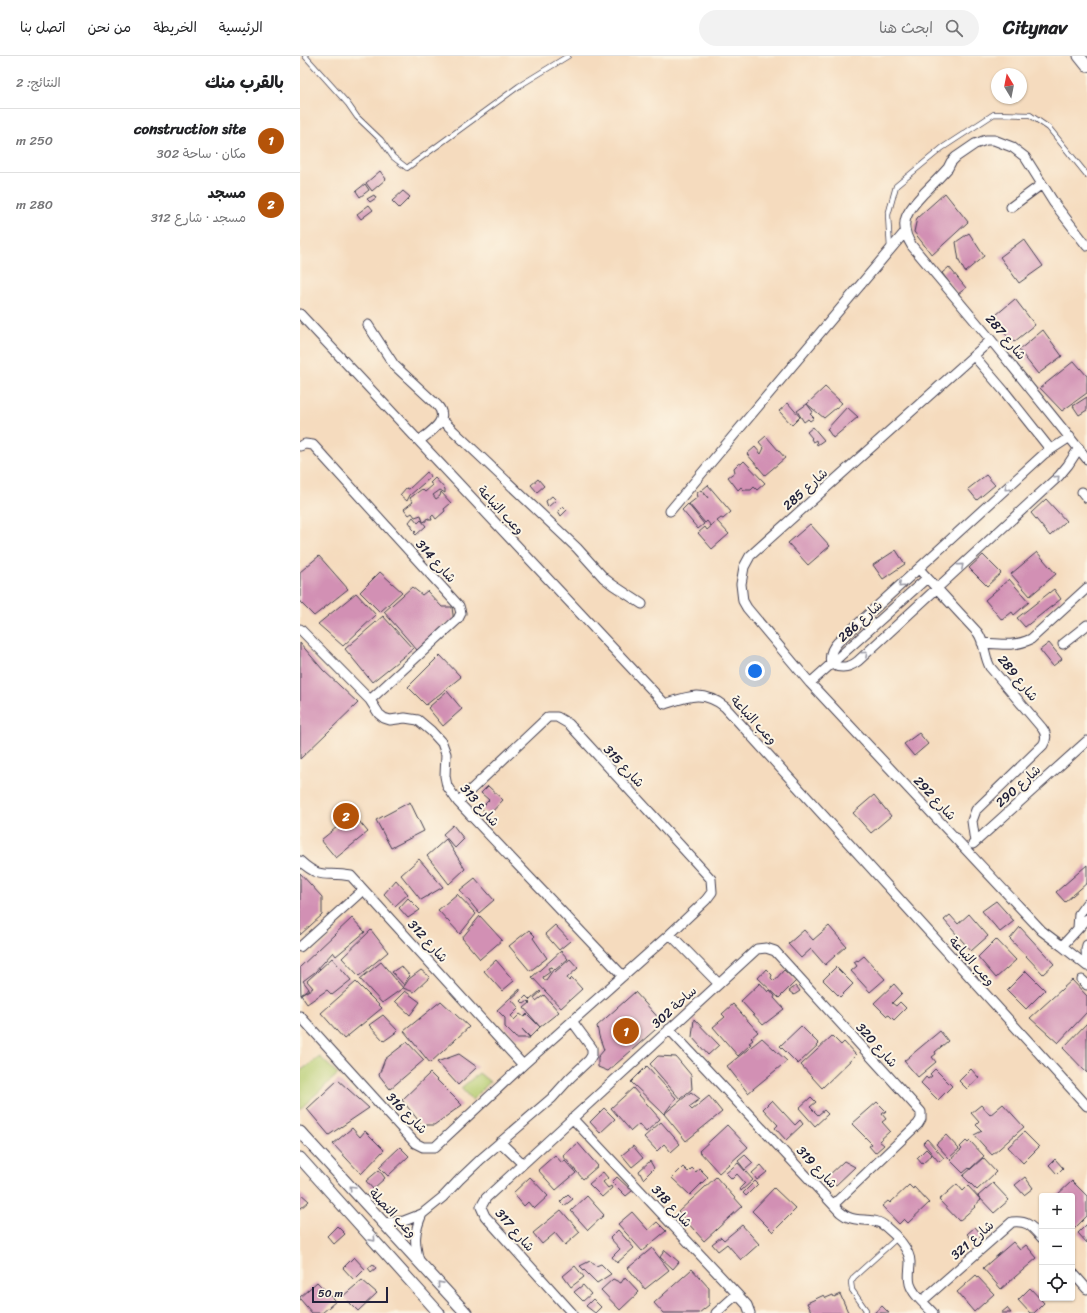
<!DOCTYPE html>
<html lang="ar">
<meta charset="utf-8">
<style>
:root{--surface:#fff;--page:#f2f2f2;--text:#202124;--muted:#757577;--line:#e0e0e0;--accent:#b45309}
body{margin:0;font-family:Sriracha,"Playpen Sans Arabic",sans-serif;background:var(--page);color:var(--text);direction:rtl}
.controls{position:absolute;right:12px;bottom:12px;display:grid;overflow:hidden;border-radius:4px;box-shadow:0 1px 3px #0004}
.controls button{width:36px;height:36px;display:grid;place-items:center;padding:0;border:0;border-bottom:1px solid var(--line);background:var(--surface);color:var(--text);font:20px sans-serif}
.compass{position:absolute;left:691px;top:12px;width:36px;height:36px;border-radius:50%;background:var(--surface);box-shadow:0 1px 3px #0004;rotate:350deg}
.scale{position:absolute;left:12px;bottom:10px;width:76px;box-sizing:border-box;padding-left:4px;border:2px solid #22223b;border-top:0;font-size:11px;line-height:14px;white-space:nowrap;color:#22223b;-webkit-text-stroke:3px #fcf5e5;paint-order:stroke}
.you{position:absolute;left:455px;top:615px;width:14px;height:14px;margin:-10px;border:3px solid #fff;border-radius:50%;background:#1a73e8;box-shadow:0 0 0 6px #1a73e833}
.badge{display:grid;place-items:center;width:26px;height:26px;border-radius:50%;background:var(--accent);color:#fff;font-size:13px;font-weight:700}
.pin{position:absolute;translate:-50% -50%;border:2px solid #fff;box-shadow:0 1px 4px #0006}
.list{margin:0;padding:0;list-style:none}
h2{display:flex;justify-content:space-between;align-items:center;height:52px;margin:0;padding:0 16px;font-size:17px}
h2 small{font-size:13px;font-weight:400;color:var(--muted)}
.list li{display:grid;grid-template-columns:26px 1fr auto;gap:12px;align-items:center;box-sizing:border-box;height:64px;padding:0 16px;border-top:1px solid var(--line)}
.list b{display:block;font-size:15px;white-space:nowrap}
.list p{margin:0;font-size:13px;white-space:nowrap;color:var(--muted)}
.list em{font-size:13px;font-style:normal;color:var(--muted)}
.icon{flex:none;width:22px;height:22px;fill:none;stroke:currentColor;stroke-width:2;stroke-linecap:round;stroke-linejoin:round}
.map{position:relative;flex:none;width:787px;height:1257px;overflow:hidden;direction:ltr}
header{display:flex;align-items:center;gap:24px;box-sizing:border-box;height:56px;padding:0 20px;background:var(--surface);border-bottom:1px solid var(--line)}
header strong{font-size:19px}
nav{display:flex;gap:22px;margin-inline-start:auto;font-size:14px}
.search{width:280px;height:36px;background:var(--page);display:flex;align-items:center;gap:10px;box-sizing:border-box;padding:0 14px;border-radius:22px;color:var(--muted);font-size:15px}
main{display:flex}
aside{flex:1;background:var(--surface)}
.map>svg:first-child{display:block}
.green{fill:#b5cc71;stroke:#6c7756}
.building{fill:#d290b4}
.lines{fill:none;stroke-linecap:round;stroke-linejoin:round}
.service-casing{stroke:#423e4f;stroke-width:6}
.minor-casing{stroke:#423e4f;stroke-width:11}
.tertiary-casing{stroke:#423e4f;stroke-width:13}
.service{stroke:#fff;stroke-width:4.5}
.minor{stroke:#fff;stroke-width:9}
.tertiary{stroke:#fff;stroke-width:11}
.oneway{stroke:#9c9ca7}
.labels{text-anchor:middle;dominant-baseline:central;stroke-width:4;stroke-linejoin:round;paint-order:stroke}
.street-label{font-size:13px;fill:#22223b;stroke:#fcf5e5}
</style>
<header>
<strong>Citynav</strong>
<div class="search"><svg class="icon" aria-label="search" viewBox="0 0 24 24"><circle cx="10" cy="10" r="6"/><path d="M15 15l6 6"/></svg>ابحث هنا</div>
<nav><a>الرئيسية</a><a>الخريطة</a><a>من نحن</a><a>اتصل بنا</a></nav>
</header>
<main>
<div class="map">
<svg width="787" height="1257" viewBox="0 0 787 1257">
<rect width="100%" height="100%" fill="#fcf5e5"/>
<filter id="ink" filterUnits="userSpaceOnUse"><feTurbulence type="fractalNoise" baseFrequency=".025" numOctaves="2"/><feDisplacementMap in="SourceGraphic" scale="8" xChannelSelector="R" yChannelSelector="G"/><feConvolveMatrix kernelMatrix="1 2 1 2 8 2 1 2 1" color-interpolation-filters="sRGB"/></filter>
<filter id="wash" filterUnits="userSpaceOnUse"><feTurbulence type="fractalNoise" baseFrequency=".012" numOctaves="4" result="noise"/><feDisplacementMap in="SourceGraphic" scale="16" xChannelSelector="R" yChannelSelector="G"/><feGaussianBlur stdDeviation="0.9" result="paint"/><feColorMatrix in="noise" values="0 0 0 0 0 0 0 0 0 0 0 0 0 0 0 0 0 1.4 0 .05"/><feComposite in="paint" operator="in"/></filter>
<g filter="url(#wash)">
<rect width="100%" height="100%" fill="#f5dbbe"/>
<path class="green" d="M20 1001 38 1018 0 1053V1015Z
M179 1017 190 1026 172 1044 161 1032Z"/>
<g id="blocks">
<path class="building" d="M80 115 86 123 72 135 66 127Z
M65 128 69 134 60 141 56 135Z
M103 135 110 141 99 152 92 145Z
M645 137 668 166 632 199 614 176 617 162Z
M74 139 76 142 70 146 67 143Z
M69 149 73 154 61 163 57 158Z
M669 177 684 200 665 216 659 205 656 186Z
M724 183 743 210 719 227 700 201Z
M649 211 666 232 658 238 642 217Z
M715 243 735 269 714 286 690 264Z
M743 274 762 300 738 318 719 294Z
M774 305 787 320V337L762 355 740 332Z
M525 331 542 347 524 362 507 348Z
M787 341V354L779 359 773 350Z
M488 347 500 361 492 369 479 355Z
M507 348 513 356 510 358 514 362 510 365 508 363 504 366 497 355Z
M547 351 558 361 533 382 527 373Z
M513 371 524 384 517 389 516 384 513 386 511 383 512 382 507 376Z
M466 380 485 402 465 419 447 398 455 391 461 398 464 392 459 386Z
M444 405 465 427 457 434 454 431 451 434H444L441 431 438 434 428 421 435 416 434 412 439 407 441 408Z
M127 416 131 421 110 439 107 445 100 439 106 432 109 433Z
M686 419 695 429 677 444 668 433Z
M135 422 145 433V437L140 434 133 439 136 443 140 440 141 436 151 447 144 453 145 455 136 463 133 459 131 461 132 464H129V462L126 463V465L123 466 121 459 115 461 112 457 109 459 104 453 113 446 110 442 122 433 125 436 133 429 130 427Z
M238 423 244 430 237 436 231 429Z
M408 429 431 456 423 463 421 462 417 465 429 478 412 493 398 477 405 471 407 474 415 467 411 470 407 465 405 467 389 448 398 441 397 437 401 434 408 442 402 434Z
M252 440 256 444 248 451 246 445Z
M746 443 766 465 750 480 731 457Z
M388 448 404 468 398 473 382 454Z
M263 450 267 454 261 460 258 455Z
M113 461 118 467 121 464 126 470 116 479 114 477 116 476 112 472V470L109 466Z
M510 468 530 490 508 509 488 487Z
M596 494 605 508 583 523 573 509Z
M737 496 756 518 730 540 711 518Z
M683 499 701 517 687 530 669 512Z
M19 500 48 533 14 560 0 546V516Z
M80 516 102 536 80 556 60 536Z
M709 523 729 546 714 559 712 556 702 564 685 544Z
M112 531 122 539 127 535 142 551H152L154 567 145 568 117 594 84 556Z
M754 533 761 543 725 571 717 562Z
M56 537 76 559 43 590 18 568Z
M83 560 113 593 72 626 45 593Z
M0 587 23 614 58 647 0 703Z
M749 587 762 603 753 610 740 594Z
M140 599 161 621 126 649 108 631Z
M147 635 162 653 143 670 128 652Z
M619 677 628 688 614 700 604 688Z
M188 730 203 744 189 759 181 752 189 744 181 737Z
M574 739 591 760 571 777 553 757Z
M110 746 124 775 91 792 76 764Z
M53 758 68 776 36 802 21 784Z
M153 769 164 783 155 792 143 778Z
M146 783 165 813 149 828 127 800Z
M119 803 143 831 121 844 101 819Z
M787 809V827L765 846 756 836Z
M0 817 22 841V859L0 879Z
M175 822 194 844 179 857 160 834Z
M96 824 108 838 95 850 84 838Z
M157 838 176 858 160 878 138 854Z
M108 842 120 854 108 862 99 852Z
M696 845 714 865 700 876 682 855Z
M669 858 688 880 671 895 644 864 650 859 658 868Z
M180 860 202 884 180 903 162 882Z
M52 862 65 876 36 900 33 896 15 916 3 925 9 933 1 939 0 911Z
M255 869 270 885 259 894 245 878Z
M529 870 546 890 525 909 511 893 501 902 488 888 504 874 513 884Z
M720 871 754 908 743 918 710 883Z
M71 874 88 896 59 920 42 902Z
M229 874 235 880 233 882 247 902 230 915 209 890Z
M696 883 716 904 696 922 678 901Z
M261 895 268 903 255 914 252 911 248 912 250 916 243 921 244 924H246L253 914 255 916 270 903 278 912 267 922 269 925 272 922 282 933 261 952 232 921Z
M564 900 585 923 570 936 551 915 557 910 554 906 557 904 558 905Z
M32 902 51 924 32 939 27 934 7 948 1 939 13 932 7 925Z
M196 904 214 925 202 935 184 915Z
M81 906 103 932 82 947 60 923Z
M101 910 110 920 107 923 104 929 92 916Z
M536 911 553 928 540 941 523 924Z
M466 913 472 919 471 922 474 925 484 914 496 925 479 942 458 922Z
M121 914 130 921 114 936 103 932 109 923Z
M726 915 745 934 726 953 707 934Z
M772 924 787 940V956L758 987 730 962Z
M56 926 82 952 44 983 21 957Z
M460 927 468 936 470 934 475 940 474 942 484 953 463 969 441 945Z
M594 928 602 937 592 947 596 950 600 946 606 952 594 964 589 959 587 960 574 947Z
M496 930 500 935 494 939 489 935Z
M220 933V935L211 943 219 952 211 960 214 964 220 958 224 961 227 958 240 971 230 981 222 973 230 982H216L205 971V962L197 954Z
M105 935 120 946 110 959 95 945Z
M240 935 241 936 234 942 236 945 244 939 259 956 240 971 224 952 230 947 228 945 224 948 221 945 226 940 230 944Z
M335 936 363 967 308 1015 298 1011V1001L304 994 299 980 297 970Z
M141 945 169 971 130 1007 104 975Z
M433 948 458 976 451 982 453 984 449 987 451 988 438 1000 413 971 425 961 422 958Z
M83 959 98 975 84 985 69 969Z
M394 963 419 989 408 999 392 981Z
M787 967V1017L763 992Z
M501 970 519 988 498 1008 480 990Z
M640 975 648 985 635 996 636 998 632 1001 636 1006 618 1021 604 1005Z
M532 980 541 989 544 986 556 999 522 1032 501 1009Z
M462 982 487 1005 448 1037 427 1010Z
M107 986 124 1004 90 1033 79 1019 85 1003Z
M159 998 177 1011 158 1029 137 1006Z
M358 1000 376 1001 391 1019 392 1033 380 1043 350 1008Z
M347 1010 376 1042 364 1058 331 1026Z
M635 1013 652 1030 638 1044 621 1027 626 1021 628 1023 632 1020 630 1018Z
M671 1013 679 1022 667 1033 659 1025Z
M130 1017 162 1049 134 1069H122L102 1044Z
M38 1024 69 1052 29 1079 7 1053Z
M333 1032 360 1063 346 1076 339 1068 331 1075 311 1052Z
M391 1036 400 1043 389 1051 392 1054 409 1040 422 1056 386 1085 364 1058Z
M511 1041 516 1046 510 1051 518 1059 524 1054 528 1058 515 1070 499 1052Z
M472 1044 495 1069 500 1064 503 1068 486 1084 475 1072 478 1069 463 1053Z
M577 1046 586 1055 582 1058 586 1063 582 1066 590 1075 579 1085 584 1089 575 1097 569 1090 572 1088 552 1068Z
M703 1048 724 1071 692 1099 674 1079 682 1075 676 1069 679 1066 671 1057 681 1049 690 1059Z
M304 1052 315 1063 300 1077 290 1066Z
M361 1066 380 1088 371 1096 364 1088 357 1095 344 1081Z
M427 1069 448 1091 419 1117 399 1095Z
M52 1072 60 1081 65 1075 84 1094 61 1118 33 1088Z
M724 1076 739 1091 723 1107 708 1091Z
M646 1079 659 1093 649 1102 636 1088Z
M627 1083 644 1102 639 1106 623 1087Z
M666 1085 668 1087 670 1085 684 1100 670 1113 669 1112 663 1117 650 1104 662 1093 660 1091Z
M278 1087 298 1110 283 1123 263 1100Z
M333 1090 343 1102 332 1111 322 1099Z
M100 1091 109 1100 88 1120 79 1111Z
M626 1093 632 1099 622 1108 617 1102Z
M255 1099 262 1107 265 1105 276 1117 256 1134 238 1114Z
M445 1099 453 1107 445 1114 438 1105Z
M683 1102 696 1116 677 1134 663 1120Z
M755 1103 763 1112 757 1118 749 1109Z
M350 1105 354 1112 343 1123 339 1115Z
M544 1105 555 1111 535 1130 527 1121Z
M438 1107 453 1124 441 1135 440 1132 445 1127 437 1118 432 1123 426 1117Z
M461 1109 467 1116 457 1124 452 1117Z
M383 1111 388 1116 392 1112 396 1116 399 1112 408 1121 390 1139 372 1122Z
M79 1114 85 1122 73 1133 66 1125Z
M303 1116 308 1122 303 1126 308 1132 311 1130 312 1132 302 1141 289 1128Z
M230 1121 248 1140 235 1152 233 1150 232 1151 228 1146 224 1150 213 1137Z
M317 1121 332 1135 326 1140 312 1126Z
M416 1121 442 1150 404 1185 378 1156Z
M725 1121 733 1132 724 1139 715 1129Z
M455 1125 458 1128 446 1140 443 1137Z
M772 1125 787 1140V1160L772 1175V1140H756Z
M693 1127 709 1144 694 1157 678 1140Z
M657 1128 663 1135 668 1130 681 1144 674 1150 675 1151 659 1165 639 1144Z
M609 1129 613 1133 614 1131 629 1147 608 1167 604 1163 599 1168 582 1150 588 1145 590 1147Z
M474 1132 496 1153 473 1176 452 1155Z
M0 1137 9 1145 0 1153Z
M268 1138 273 1143 264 1150 260 1146Z
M287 1140 304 1159 288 1174 271 1155Z
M261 1154 280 1176 265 1189 255 1177 242 1188 233 1177Z
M332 1156 348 1174 357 1166 366 1175 342 1195 318 1168Z
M787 1168V1187L778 1177Z
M442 1169 459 1188 441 1204 427 1188 418 1195 412 1188 421 1181 424 1184Z
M37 1170 45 1178 34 1188 27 1180Z
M675 1171 682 1179 674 1186 667 1178Z
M318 1174 334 1192 317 1207 312 1201 320 1193 310 1182Z
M713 1186 720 1194 726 1189 737 1202 701 1233 683 1212Z
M352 1192 369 1214 345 1233 328 1212Z
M365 1194 379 1206 373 1213 360 1201Z
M54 1201 65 1213 54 1224 43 1212Z
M290 1205 296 1210 301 1208 311 1218 297 1227 280 1210Z
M73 1208 76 1212 71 1216 68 1212Z
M275 1210 284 1221 271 1231 263 1220Z
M392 1213 409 1232V1249L399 1257H363L354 1247Z
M676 1219 694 1238 674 1256 657 1236Z
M325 1221 339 1236 320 1254 301 1234 313 1223 321 1227Z
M62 1224 77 1237 58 1255 43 1240Z
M17 1226 36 1245 22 1257H12L0 1243V1241Z
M283 1229 291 1238 283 1245 274 1236Z
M730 1232 744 1247 734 1257H730L718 1244Z
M540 1238 548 1256 545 1257H512L507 1247 524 1239 526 1242 533 1239 534 1241Z
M293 1243 301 1251 295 1257 286 1250Z
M582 1250 589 1257H574Z
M707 1252 711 1257H701Z"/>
</g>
</g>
<g filter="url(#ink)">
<use href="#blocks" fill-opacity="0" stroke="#423e4f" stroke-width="1"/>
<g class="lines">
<defs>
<path id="service" d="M5 0 48 48 57 61 81 84 93 101 107 112 219 30 268 0
M590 193 588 159 596 130 642 92 694 58 730 59 749 72 787 119
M565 1257 566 1254 552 1234 551 1226 554 1221 597 1182"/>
<path id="minor" d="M711 151 742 128
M787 190 754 147 725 101 712 91 694 84H686L675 88 656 101 651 106 648 112C640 121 632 129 624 137 607 155 597 167 612 190L691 284 787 403
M0 258 365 648C389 640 404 634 425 651L787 1050
M68 269 94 309 137 349C151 364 130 376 119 385
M691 284 450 500 444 511 441 528 443 545 447 552 510 627 742 875 762 890 787 863
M674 300 704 335 750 393
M142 364 277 492 304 522 313 529 342 548
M770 381 744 398 538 586C532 592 529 599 531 608 541 613 549 612 558 605L759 420 768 409 779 392
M0 390 5 388 13 389 159 550 161 557 158 563 70 644
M782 436 787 442
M370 455 605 176
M619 513 678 577C685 587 684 600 690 611L742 672C746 677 747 683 743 689L676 754 672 765 675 786
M0 573 70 644 79 658 84 662 90 664 105 662 118 664 131 675 142 687 146 698 145 720 147 730 158 746 323 920
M682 587C699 588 715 591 731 583L787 532
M763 588 787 569
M510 627 627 522
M673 788 787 685
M0 805C22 825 26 815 51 820L223 1009
M778 872 779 858 787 847
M370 878 419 928
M787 889 786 894 787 909
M762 890 787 910
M0 891 63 834
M782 924 787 929
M0 960 115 1087 123 1091H135L223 1009 370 878 406 844 412 836 411 823 269 668 257 661H248L158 746
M369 973 540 1156C543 1158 545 1160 548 1161 561 1167 574 1160 586 1171 596 1179 610 1194 610 1206 610 1214 608 1221 610 1228 613 1239 626 1249 633 1257
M272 1062 437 1238 447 1249 450 1257
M200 1086 223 1108
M84 1167 104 1165 122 1158 143 1141 160 1123 181 1103 252 1042 270 1022 289 1004 292 999V992L272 965
M119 1205C114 1186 114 1176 122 1158
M772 1216 787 1233
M622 1245 712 1166C728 1164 732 1171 742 1182
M272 1257 185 1160 181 1151 186 1142 457 893 466 892 475 895 621 1056V1063L618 1068 534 1148
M416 1257 437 1238"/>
<path id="tertiary" d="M779 0 787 10
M0 1076 166 1257
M0 1102 139 1257"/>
</defs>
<use href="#service" class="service-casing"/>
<use href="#minor" class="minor-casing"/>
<use href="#tertiary" class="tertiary-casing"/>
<use href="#service" class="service"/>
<use href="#minor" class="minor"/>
<use href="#tertiary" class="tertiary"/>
</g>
<defs><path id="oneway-chevron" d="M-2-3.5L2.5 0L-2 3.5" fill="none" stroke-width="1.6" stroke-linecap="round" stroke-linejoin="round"/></defs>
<g class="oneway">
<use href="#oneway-chevron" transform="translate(757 422) rotate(-44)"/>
<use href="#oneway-chevron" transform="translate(707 432) rotate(137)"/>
<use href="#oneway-chevron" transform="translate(661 510) rotate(-42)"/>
<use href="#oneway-chevron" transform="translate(601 529) rotate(138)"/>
<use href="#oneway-chevron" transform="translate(565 598) rotate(-43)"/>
<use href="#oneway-chevron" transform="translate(52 1132) rotate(-133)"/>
<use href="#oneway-chevron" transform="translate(73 1183) rotate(48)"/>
<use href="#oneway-chevron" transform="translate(140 1228) rotate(-132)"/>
</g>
</g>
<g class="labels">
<g class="street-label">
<text transform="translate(706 281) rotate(50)">شارع 287</text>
<text transform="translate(505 433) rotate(-42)">شارع 285</text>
<text transform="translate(201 454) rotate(47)">وعب النباعة</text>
<text transform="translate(136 505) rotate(48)">شارع 314</text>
<text transform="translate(560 565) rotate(-42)">شارع 286</text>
<text transform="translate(718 622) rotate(51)">شارع 289</text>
<text transform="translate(454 664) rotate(47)">وعب النباعة</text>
<text transform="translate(324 710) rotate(47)">شارع 315</text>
<text transform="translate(718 730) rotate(-42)">شارع 290</text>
<text transform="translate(635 742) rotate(47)">شارع 292</text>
<text transform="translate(180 749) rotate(49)">شارع 313</text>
<text transform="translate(128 885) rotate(48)">شارع 312</text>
<text transform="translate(672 905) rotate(48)">وعب النباعة</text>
<text transform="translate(374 951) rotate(-42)">ساحة 302</text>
<text transform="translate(577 989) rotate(48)">شارع 320</text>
<text transform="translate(107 1057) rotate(46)">شارع 316</text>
<text transform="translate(517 1111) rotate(47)">شارع 319</text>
<text transform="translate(372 1150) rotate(47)">شارع 318</text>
<text transform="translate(93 1157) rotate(47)">وعب النصلة</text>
<text transform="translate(215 1174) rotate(49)">شارع 317</text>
<text transform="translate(672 1184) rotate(-41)">شارع 321</text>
</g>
</g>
</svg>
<div class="controls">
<button>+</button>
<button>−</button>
<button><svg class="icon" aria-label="locate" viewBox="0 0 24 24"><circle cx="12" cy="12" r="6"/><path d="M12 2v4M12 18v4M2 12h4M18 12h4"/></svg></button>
</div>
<svg class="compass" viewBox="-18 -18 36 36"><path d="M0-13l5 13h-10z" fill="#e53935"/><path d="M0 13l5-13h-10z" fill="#757577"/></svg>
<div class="scale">50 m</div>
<div class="you"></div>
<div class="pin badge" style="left:326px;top:975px">1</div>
<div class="pin badge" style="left:46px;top:760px">2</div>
</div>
<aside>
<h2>بالقرب منك<small>النتائج: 2</small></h2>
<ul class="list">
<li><span class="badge">1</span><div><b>construction site</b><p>مكان · ساحة 302</p></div><em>250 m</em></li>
<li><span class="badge">2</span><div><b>مسجد</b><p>مسجد · شارع 312</p></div><em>280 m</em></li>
</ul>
</aside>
</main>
